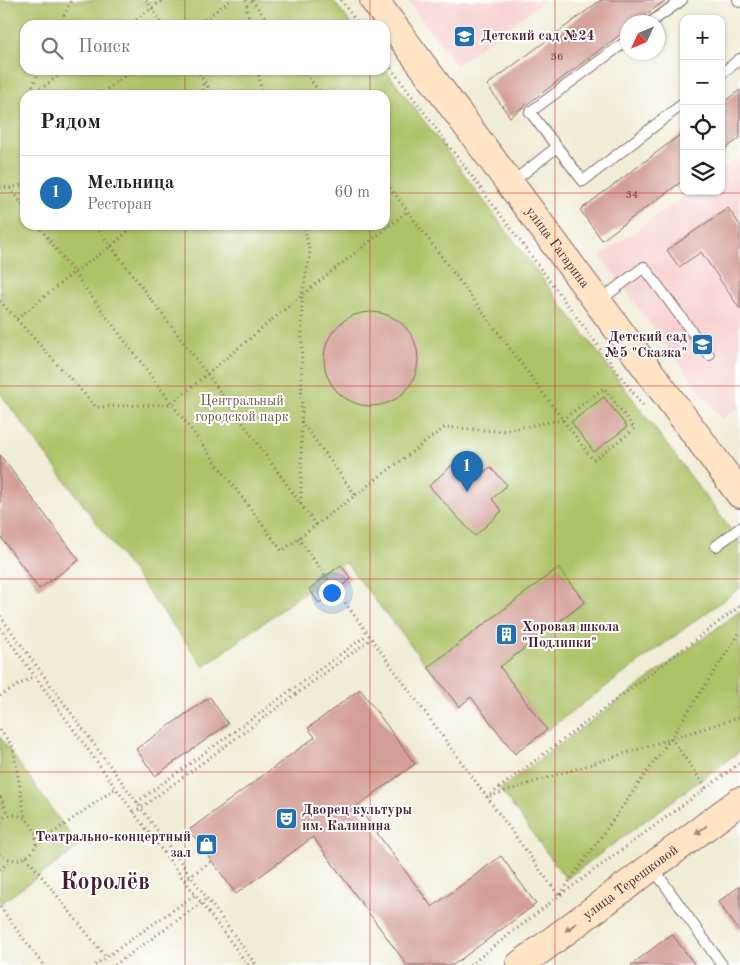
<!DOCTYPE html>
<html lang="ru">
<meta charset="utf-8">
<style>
:root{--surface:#fff;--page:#f6f6f6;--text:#222;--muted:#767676;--line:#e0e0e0;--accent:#1f6fb2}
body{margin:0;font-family:"Old Standard TT",serif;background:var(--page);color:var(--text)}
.controls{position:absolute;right:15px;top:15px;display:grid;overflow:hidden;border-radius:10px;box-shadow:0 1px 4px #0004}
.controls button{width:45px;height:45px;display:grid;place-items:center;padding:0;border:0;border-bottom:1px solid var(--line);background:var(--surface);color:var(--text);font:25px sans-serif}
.compass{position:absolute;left:620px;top:15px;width:45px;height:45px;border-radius:50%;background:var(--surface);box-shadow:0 1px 4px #0004;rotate:226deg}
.you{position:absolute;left:331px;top:592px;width:18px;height:18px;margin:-12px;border:4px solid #fff;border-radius:50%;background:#1a73e8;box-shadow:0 0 0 8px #1a73e833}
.badge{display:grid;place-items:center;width:32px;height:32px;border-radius:50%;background:var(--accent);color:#fff;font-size:16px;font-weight:700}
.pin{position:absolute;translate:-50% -41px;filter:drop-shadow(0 1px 2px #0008)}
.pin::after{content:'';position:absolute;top:26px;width:18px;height:15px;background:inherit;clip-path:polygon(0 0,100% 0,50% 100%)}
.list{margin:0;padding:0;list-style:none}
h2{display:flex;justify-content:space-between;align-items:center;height:65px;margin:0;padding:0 20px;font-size:21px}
h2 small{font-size:16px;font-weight:400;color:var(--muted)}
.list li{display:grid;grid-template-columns:32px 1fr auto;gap:15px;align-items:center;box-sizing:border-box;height:75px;padding:0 20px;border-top:1px solid var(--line)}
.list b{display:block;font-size:19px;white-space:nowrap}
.list p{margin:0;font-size:16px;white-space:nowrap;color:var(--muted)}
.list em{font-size:16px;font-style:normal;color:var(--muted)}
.icon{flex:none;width:28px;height:28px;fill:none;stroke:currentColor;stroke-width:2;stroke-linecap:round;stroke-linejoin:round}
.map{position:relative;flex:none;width:740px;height:965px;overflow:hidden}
.search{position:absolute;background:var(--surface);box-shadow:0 1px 4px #0004;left:20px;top:20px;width:370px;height:55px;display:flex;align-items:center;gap:12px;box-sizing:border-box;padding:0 18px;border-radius:15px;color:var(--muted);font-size:19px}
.panel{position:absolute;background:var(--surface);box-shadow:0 1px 4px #0004;left:20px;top:90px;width:370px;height:140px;border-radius:15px}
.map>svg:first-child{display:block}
.built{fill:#f7d0cf}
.green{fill:#adc367;stroke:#7c7149;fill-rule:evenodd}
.building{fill:#d39e95}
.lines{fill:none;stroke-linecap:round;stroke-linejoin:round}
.lane-casing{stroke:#846766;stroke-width:12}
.secondary-casing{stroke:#846766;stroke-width:30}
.path{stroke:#846766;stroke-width:3;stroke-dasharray:1 4;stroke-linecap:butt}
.lane{stroke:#fff;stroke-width:10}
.secondary{stroke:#ffe4c6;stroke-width:28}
.oneway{fill:#a48278}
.grid{fill:none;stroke:#d62828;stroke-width:1;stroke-opacity:0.55}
.labels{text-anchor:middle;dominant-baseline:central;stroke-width:4;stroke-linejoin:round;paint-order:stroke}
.number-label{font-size:11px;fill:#6c3f46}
.poi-label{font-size:14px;font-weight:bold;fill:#4a1f2b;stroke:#fff;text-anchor:start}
.street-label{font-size:14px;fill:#4a1f2b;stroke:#fff}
.park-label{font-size:14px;fill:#6d5840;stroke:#fff}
.town-label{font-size:24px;font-weight:bold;fill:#4a1f2b;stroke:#fff}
</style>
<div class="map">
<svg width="740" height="965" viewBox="0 0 740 965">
<rect width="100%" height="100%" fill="#fff"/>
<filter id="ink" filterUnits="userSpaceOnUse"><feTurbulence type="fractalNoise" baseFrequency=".02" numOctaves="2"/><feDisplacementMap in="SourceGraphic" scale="10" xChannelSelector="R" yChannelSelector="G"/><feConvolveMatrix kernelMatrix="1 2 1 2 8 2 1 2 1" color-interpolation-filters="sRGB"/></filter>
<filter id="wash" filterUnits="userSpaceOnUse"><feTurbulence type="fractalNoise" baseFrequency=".0096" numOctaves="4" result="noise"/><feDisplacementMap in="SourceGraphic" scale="20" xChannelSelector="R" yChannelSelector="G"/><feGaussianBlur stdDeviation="1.12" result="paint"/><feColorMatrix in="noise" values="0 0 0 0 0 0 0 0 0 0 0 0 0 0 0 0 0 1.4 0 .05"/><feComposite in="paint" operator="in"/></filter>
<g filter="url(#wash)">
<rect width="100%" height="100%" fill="#f0ecd5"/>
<path class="built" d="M408 0H545L456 65Z
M740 157V406L721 419 600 256 691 191H721V170Z"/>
<path class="green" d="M0 0H333L352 25H25V70L385 69 740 542V588L547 730 500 667 585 602 558 568 428 667 345 562 204 667 0 393ZM25 95H385V225H25Z
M740 611V751L566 879 500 789Z
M0 737 79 847 0 904Z"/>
<g id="blocks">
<path class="building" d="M601 0H666L636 22H628V29L510 117 487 85Z
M740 90V138L721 152V104Z
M684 132V180L602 240 580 210Z
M728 208 740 225V309L701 252 679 267 667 250Z
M324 359a47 47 0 1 1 94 0a47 47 0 1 1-94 0Z
M604 397 627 427 594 452 571 422Z
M0 455 79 560 39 589 0 536Z
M462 456 480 476 490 467 507 485 492 499 502 511 475 536 429 486Z
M341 565 351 579 319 603 309 589Z
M558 568 585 602 500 667 547 730 515 754 471 697 459 707 428 667Z
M360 689 415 764 357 806 432 907 501 856 536 904 453 965H407L313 837 236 894 189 830 315 737 308 728Z
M210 697 228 724 155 776 136 749Z
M740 886V932L718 902Z
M672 934 695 965H631Z"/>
</g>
</g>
<g filter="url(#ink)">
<use href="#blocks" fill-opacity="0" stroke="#846766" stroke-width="1"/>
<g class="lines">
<defs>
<path id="lane" d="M738 0 740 2
M651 22 682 0
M628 40 530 112 583 181 684 103
M721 74 740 59
M511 183 557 147
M599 301 644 267 709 355
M716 546 740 528
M653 868 722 965"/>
<g id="secondary">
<path id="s1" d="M374 0 740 494"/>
<path id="s2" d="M520 965 740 801"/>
</g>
</defs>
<use href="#lane" class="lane-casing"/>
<use href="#secondary" class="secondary-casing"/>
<path class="path" d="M146 0 163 25
M246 0 250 25
M252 0 270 25
M341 0 359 25
M60 25 71 0
M128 25 163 0
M196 25 231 0
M385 60 643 406
M196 70 214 95
M258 70 262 95
M303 70 322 95
M28 95 40 70
M32 95 67 70
M99 95 133 70
M202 95 203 81
M0 187 10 188 25 184
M10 188 25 208
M38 225 282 551 316 525 208 375 95 225
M0 301 96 407 171 404 302 295 408 211
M17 319 73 273 111 246 135 225
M301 421 356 496
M301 503 302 295 310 254 304 225
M316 525 445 427 499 431 562 420 604 388 635 429 593 460 385 181
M298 538 559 896 671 738 740 632
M0 616 256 965
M0 628 134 813
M0 696 34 676
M0 730 13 747 25 817
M671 738 706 788
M490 796 740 717
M0 797 9 815
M487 797 740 606
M137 802 367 635
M0 820C27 800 53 846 23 858 15 861 7 860 0 854
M36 845 116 788
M26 857 106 957
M0 870 11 860
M185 880 212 861
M0 907 43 965
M95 965 196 894
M115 965 208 898
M248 965 134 813 371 639
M470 965 559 896 740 763"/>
<use href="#lane" class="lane"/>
<use href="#secondary" class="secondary"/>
</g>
<defs><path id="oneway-solid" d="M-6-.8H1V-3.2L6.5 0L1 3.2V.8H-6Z" transform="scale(1.25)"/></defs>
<g class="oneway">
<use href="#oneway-solid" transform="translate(701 830) rotate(143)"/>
<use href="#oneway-solid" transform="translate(571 927) rotate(144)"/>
</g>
</g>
<path class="grid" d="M185 0V25M370 0V25M555 0V965M185 70V95M370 70V95M0 193H25M385 193H740M185 225V965M370 225V965M0 386H740M0 579H740M0 772H740"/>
<defs>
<symbol id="school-square" viewBox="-11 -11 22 22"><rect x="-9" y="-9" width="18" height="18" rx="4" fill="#1f6fb2" stroke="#fff"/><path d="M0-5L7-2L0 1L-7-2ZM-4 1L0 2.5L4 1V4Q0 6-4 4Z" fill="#fff"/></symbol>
<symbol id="building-square" viewBox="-11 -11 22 22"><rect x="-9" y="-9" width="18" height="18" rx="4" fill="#1f6fb2" stroke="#fff"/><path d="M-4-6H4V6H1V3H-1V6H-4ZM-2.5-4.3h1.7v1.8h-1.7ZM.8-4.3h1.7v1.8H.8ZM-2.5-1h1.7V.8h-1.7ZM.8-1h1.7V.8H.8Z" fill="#fff"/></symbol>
<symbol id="theatre-square" viewBox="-11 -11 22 22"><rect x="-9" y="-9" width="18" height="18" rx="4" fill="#1f6fb2" stroke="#fff"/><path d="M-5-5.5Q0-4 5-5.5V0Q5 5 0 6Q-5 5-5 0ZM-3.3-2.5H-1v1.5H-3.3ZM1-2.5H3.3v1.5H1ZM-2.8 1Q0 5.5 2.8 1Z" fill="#fff"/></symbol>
<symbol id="shop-square" viewBox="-11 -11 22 22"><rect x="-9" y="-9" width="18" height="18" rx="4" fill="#1f6fb2" stroke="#fff"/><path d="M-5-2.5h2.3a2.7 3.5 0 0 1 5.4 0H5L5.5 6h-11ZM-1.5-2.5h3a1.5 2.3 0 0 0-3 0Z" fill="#fff"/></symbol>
</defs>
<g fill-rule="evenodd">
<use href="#school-square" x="452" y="24" width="25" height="25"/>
<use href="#school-square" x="690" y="332" width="25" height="25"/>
<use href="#building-square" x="494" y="622" width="25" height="25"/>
<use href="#theatre-square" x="274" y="806" width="25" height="25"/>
<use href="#shop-square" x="194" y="832" width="25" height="25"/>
</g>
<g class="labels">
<g class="number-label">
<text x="557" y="57">36</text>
<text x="632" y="195">34</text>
</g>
<g class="poi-label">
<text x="481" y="36">Детский сад №24</text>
<text x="687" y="337" text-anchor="end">Детский сад<tspan x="687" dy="16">№5 "Сказка"</tspan></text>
<text x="522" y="627">Хоровая школа<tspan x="522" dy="16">"Подлипки"</tspan></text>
<text x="302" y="810">Дворец культуры<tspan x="302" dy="16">им. Калинина</tspan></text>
<text x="191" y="837" text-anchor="end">Театрально-концертный<tspan x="191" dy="16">зал</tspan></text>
</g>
<g class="street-label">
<text stroke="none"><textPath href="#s1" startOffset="308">улица Гагарина</textPath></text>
<text stroke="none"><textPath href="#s2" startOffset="138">улица Терешковой</textPath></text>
</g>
<g class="park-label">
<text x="242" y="401">Центральный<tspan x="242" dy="16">городской парк</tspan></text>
</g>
<g class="town-label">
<text x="105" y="883">Королёв</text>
</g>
</g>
</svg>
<div class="controls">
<button>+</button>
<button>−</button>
<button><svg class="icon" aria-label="locate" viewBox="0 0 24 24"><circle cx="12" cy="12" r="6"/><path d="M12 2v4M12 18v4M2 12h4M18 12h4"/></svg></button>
<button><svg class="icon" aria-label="layers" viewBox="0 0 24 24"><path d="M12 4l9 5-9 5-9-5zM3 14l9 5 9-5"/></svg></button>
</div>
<svg class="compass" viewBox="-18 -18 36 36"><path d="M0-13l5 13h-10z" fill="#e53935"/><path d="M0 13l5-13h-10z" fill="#767676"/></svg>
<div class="you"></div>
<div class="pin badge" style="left:467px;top:492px">1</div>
<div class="search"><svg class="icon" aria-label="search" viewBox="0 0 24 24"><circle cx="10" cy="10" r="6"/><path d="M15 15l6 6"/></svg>Поиск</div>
<section class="panel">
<h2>Рядом<small></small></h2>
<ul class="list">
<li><span class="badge">1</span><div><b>Мельница</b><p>Ресторан</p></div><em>60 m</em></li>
</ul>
</section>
</div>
